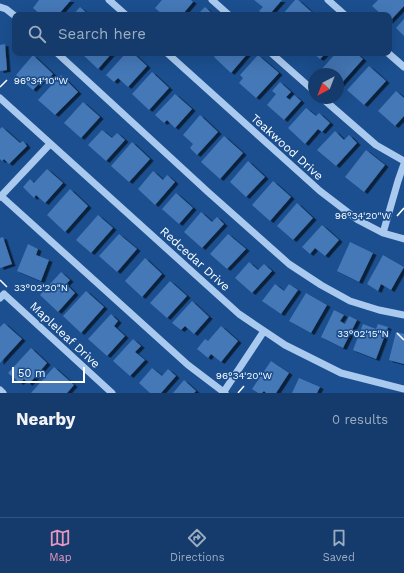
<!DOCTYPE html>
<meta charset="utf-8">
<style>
:root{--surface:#143b6b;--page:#214673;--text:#f1f3f6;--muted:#9dadc1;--line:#33557e;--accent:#e797bd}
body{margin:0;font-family:"Work Sans",sans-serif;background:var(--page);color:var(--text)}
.compass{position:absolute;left:308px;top:68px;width:36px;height:36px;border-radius:50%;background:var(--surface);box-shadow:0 4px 16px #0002;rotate:222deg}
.scale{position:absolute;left:12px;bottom:10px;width:73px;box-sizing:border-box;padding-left:4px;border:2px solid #fff;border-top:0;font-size:11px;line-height:14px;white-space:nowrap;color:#fff;-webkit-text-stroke:3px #1b4f8f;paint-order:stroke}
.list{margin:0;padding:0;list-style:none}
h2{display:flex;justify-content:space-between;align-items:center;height:52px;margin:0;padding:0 16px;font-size:17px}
h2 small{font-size:13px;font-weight:400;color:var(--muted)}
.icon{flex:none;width:22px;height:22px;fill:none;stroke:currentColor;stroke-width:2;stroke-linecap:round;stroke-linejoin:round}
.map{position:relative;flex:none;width:404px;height:393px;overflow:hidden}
.search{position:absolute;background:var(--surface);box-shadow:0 4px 16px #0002;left:12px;right:12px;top:12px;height:44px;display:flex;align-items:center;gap:10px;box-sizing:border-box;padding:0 14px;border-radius:8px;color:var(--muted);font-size:15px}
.sheet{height:124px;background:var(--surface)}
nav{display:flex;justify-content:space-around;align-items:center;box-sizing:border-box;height:56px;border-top:1px solid var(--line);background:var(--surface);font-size:11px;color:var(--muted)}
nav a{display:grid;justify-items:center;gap:2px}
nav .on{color:var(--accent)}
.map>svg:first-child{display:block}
.building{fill:#4478b7;filter:url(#shadow)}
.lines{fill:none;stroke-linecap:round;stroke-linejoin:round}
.minor{stroke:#a9c9ee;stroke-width:7}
.ticks{fill:none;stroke:#fff;stroke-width:1.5}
.labels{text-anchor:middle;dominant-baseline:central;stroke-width:3.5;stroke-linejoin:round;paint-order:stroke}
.street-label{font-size:12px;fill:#fff;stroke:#1b4f8f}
.ticks-label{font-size:10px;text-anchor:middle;fill:#fff;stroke:#1b4f8f;stroke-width:3.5;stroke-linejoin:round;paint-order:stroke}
</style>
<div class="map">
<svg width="404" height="393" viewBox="0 0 404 393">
<defs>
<filter id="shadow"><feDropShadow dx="3.5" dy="2" stdDeviation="0" flood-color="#0009"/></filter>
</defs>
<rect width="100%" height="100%" fill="#1b4f8f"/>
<path class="building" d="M39 0H71L58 15H41L33 8Z
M162 0H191L193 2 182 15H163L155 8Z
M254 0H282L269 15H264L259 11 263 7Z
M295 0H298L315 15H282Z
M378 0H404V6L389 22V15H382L372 6Z
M80 7 89 15H73Z
M205 7 214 15H197Z
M404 19V36L396 28Z
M5 44 7 70 0 71V45Z
M81 53H112L98 69Z
M126 53H133L147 66 128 87 118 78 114 82 106 75Z
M218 53H248L231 73 214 57Z
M313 53H326L320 59Z
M336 53H356L363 59 339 86 338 85V74H326L321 70Z
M33 55 53 74 45 82 42 80 33 90 16 75Z
M258 55 279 73 256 98 239 83 243 78 240 75Z
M369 66 386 81 364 105 347 90Z
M152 72 169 88 149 110 132 94Z
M61 75 78 92 55 115 38 100Z
M280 82 291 92 286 97 290 100 294 95 301 101 284 120 267 105 276 94 272 91Z
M396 91 404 98V116L395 126 378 111Z
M175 94 192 109 175 128 167 120 164 123 155 115Z
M83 102 100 117 81 138 64 123Z
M306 108 316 116 319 113 330 123 322 132 318 129 305 144 288 128Z
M200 115 218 132 197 155 190 148 193 144 183 135Z
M2 127 20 143 23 141 27 146 9 164 4 159 2 161 0 159V129Z
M102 130 112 138 117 133 125 140 106 161 88 145Z
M335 131 344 140 349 135 357 143 336 166 317 150Z
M224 136 243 153 220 179 201 162Z
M132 142 150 159 129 182 111 166Z
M366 150 385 165 364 192 345 177Z
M248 161 265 177 246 197 230 182Z
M47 169 63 183 45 203 36 195 34 198 23 187 30 179 34 183Z
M153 171 163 180 167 175 175 182 155 205 138 189Z
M273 181 291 197 270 221 252 205Z
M70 189 88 206 65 232 47 215Z
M176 193 193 208 179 224 162 209Z
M297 203 313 218 293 240 277 226Z
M201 212 212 222 217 217 224 224 202 248 184 232Z
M98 215 113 228 91 253 76 240Z
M322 225 339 240 325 256 315 248 310 254 302 247Z
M119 234 137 249 117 272 99 256Z
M228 234 246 249 227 269 210 254Z
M3 237 12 264 0 268V238Z
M350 242 373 253 359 282 337 271Z
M28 244 38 249 36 255 49 260 41 281 17 271Z
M383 255 404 267 391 290 381 284 378 291 367 284Z
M145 258 162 274 142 297 125 281Z
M249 262 258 270 264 264 272 271 252 293 235 278Z
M61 272 70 280 66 284 75 293 58 312 40 295Z
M170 281 187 296 167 318 150 303Z
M275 284 284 291 289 284 298 290 281 314 262 301Z
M86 291 104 307 81 333 63 316Z
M306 293 327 305 311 333 289 321Z
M192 301 209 317 194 334 185 326 181 330 172 323Z
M334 310 344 315 340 321 345 324 349 316 357 320 343 348 321 337Z
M111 314 118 321 114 326 125 336 107 356 88 339Z
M4 323 22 339 0 363V327Z
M363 324 376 329 378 324 388 327 376 359 353 350Z
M221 326 238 341 221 362 211 354 208 358 197 349 205 339 208 341Z
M396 332 404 334V364L389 360Z
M133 339 141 346 135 352 145 360 130 376 113 361Z
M31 348 47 363 29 384 24 379 20 383 8 373Z
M271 361 289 373 276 393H266L264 391 262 393H258L252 389Z
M54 367 74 385 67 393H31Z
M152 368 162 376 168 369 176 376 161 393H150L139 383Z
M299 378 320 387 317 393H292Z
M184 380 196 391 194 393H173Z"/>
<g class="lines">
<path class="minor" d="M109 0 126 15
M212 0 229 15
M328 0 345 15
M0 7 6 9 15 16
M57 53 208 192 289 264 321 285 350 301 379 310 404 315
M167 53 320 191 358 220 383 233 404 239
M271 53 314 91
M388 53 404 67
M0 98 239 314 285 345 341 373 404 389
M322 98 376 145 404 161
M1 196 188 365 225 393
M0 197 50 144
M383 233 398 181 404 164
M0 298 4 294 112 393
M0 390 3 393
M223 393 264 331"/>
</g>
<path class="ticks" d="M0 87 7 80M397 216 404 208M0 280 7 287M397 333 404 340M238 393 244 386"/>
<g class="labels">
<g class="street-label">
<text transform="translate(287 147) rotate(42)">Teakwood Drive</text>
<text transform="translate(195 259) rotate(42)">Redcedar Drive</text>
<text transform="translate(65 335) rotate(43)">Mapleleaf Drive</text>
</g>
</g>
<g class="ticks-label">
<text x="41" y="84">96°34'10"W</text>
<text x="363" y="219">96°34'20"W</text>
<text x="41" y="291">33°02'20"N</text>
<text x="363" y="337">33°02'15"N</text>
<text x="244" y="379">96°34'20"W</text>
</g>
</svg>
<svg class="compass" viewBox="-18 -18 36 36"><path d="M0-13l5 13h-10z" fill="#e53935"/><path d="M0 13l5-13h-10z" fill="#9dadc1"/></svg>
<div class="scale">50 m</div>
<div class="search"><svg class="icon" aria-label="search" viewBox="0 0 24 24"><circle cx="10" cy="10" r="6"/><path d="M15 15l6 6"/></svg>Search here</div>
</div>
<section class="sheet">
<h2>Nearby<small>0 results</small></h2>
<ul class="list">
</ul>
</section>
<nav>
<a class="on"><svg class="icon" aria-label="map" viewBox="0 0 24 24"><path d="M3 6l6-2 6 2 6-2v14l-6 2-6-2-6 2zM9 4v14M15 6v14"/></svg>Map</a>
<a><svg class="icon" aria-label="directions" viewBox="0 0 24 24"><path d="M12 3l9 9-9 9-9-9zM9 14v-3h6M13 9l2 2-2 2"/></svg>Directions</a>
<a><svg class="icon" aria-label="saved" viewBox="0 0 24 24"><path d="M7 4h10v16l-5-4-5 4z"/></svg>Saved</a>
</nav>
